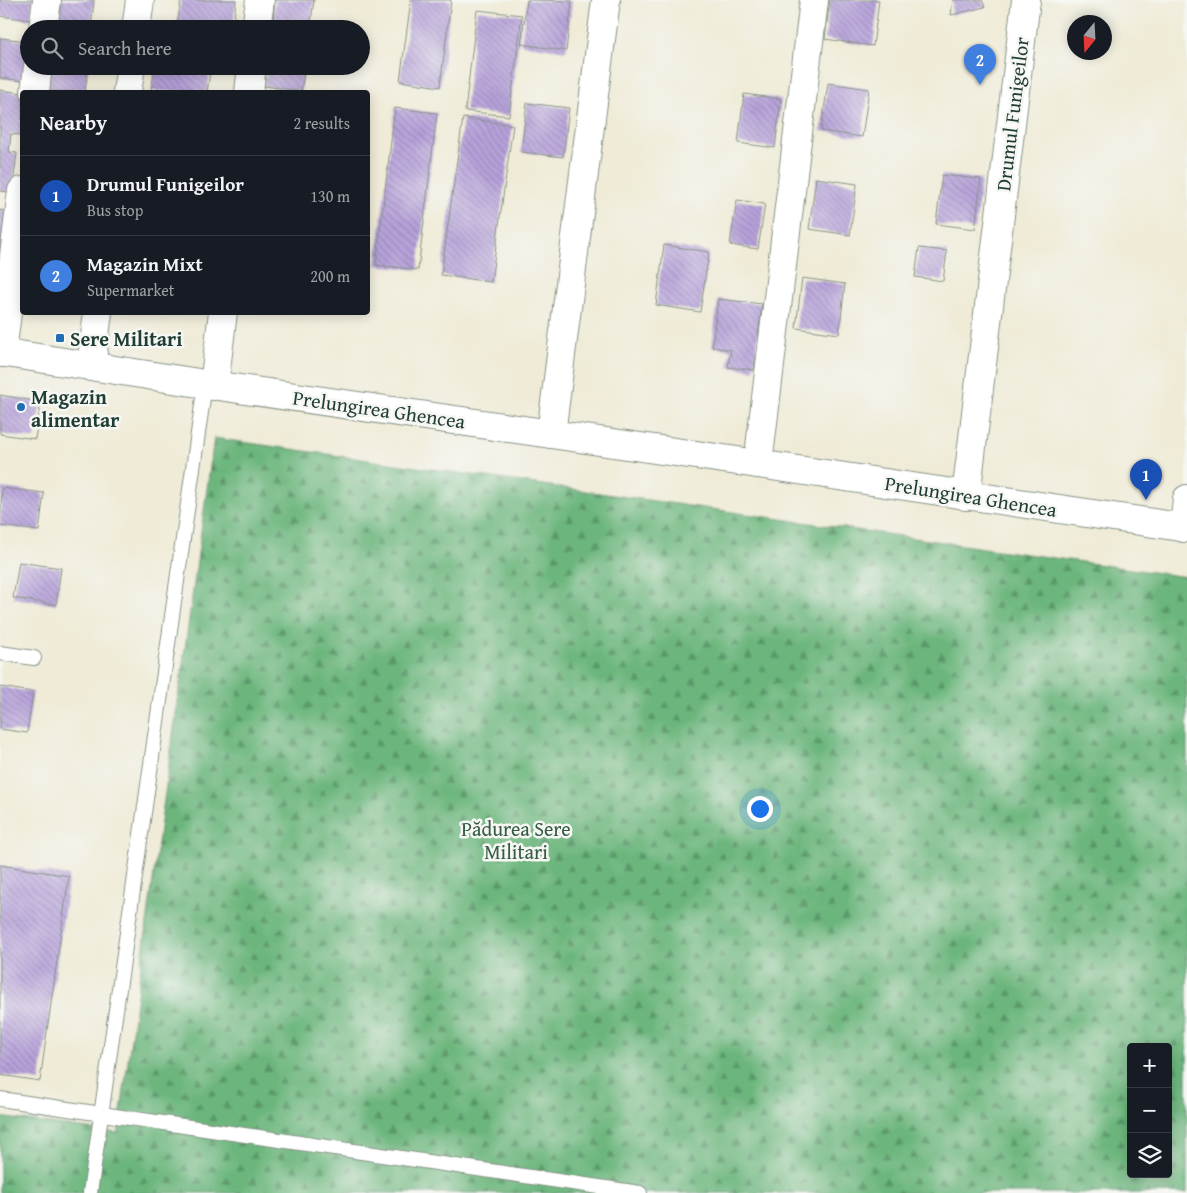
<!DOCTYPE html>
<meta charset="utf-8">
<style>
:root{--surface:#171b24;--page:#242831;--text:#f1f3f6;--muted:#9ea1a6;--line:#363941;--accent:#1f6fb2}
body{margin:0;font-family:"Gentium Book Plus",serif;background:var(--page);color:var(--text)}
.controls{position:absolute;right:15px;bottom:15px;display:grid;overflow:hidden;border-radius:5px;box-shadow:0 2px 12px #0003}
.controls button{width:45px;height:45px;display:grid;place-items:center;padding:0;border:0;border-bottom:1px solid var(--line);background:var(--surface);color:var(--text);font:25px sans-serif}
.compass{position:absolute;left:1067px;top:15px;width:45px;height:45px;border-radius:50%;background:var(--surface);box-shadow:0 2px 12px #0003;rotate:198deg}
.you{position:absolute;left:759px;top:808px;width:18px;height:18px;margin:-12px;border:4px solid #fff;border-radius:50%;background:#1a73e8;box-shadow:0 0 0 8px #1a73e833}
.badge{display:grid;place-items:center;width:32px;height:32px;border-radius:50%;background:var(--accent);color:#fff;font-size:16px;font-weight:700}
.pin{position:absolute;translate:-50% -41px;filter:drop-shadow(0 1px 2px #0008)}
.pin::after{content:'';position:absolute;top:26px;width:18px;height:15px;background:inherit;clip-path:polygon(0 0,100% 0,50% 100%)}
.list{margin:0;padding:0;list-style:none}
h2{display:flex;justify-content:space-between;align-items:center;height:65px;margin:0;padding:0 20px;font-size:21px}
h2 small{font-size:16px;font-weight:400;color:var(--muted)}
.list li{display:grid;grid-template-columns:32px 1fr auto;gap:15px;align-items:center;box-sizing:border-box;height:80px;padding:0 20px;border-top:1px solid var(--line)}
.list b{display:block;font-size:19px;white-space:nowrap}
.list p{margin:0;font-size:16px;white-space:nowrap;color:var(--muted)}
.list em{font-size:16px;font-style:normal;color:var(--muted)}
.icon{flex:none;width:28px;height:28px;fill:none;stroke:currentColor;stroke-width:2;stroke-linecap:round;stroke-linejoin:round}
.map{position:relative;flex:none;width:1187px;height:1193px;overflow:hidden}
.search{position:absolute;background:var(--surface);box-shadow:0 2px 12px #0003;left:20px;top:20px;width:350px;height:55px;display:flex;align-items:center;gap:12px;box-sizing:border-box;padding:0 18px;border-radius:28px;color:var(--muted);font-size:19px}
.panel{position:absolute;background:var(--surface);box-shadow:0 2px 12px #0003;left:20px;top:90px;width:350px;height:225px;border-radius:5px}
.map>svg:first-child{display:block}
.forest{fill:url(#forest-firs);stroke:#467a58;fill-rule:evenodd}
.building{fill:url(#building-back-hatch)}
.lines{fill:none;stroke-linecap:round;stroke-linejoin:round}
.service-casing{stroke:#879486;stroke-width:16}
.minor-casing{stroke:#879486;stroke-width:30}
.secondary-casing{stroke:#879486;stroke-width:30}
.service{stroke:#fff;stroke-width:14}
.minor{stroke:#fff;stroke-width:28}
.secondary{stroke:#fff;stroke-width:28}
.poi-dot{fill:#1f6fb2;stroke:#f6f6f2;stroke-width:2}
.labels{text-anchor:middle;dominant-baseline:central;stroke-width:5;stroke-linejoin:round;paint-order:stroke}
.street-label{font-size:20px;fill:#1f3d34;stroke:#f6f6f2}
.poi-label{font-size:20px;font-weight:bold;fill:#1f3d34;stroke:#f6f6f2;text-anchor:start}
.park-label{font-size:20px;fill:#335b47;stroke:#f6f6f2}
</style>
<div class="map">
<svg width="1187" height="1193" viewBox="0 0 1187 1193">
<defs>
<pattern id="forest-firs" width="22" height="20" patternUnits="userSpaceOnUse" patternTransform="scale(1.25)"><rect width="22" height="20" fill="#6cb67d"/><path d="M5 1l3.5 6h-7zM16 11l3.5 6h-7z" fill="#589567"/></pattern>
<pattern id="building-back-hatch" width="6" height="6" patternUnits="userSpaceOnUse" patternTransform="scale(1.25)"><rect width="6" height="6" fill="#b7a2db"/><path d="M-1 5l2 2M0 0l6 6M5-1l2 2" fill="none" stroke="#9485b2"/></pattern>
</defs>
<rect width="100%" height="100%" fill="#f6f6f2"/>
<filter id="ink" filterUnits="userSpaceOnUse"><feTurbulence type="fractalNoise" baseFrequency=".02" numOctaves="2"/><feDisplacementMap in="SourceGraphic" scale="10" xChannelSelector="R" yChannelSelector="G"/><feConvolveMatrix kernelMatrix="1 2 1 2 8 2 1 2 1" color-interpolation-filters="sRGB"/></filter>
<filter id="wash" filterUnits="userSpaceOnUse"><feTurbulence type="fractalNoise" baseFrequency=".0096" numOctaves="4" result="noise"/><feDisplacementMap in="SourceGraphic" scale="20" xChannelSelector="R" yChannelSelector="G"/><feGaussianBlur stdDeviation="1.12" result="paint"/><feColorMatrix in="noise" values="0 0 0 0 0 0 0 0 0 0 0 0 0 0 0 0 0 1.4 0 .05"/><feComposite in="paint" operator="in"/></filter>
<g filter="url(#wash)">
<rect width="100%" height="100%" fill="#efebd7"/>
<path class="forest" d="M214 438 1187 577V1193H0V1117L118 1133ZM1131 1047H1168V1174H1131Z"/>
<g id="blocks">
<path class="building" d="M0 0H33L31 20 0 16Z
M53 0H94L91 29H49Z
M181 0H236L233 29H210L177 25Z
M275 0H314L310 29H272Z
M411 0H451L440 87 400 81Z
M527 0 572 1 566 51 521 44Z
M830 0H879L873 46 825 39Z
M953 0H982L985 7 951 15Z
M477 10 522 15 509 116 465 111Z
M0 38 29 41 24 81 0 78Z
M42 66H88L85 92 39 91Z
M155 66H211L207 92 151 91Z
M267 66H305L301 91 264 86Z
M828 83 869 89 862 137 821 131Z
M0 90 22 93V118L20 135 11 134 9 152 17 153 12 192 0 191Z
M744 94 781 99 775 148 738 143Z
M527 103 569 108 563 157 521 152Z
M395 108 437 113 418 270 376 265Z
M463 118 513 125 491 282 441 275Z
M942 175 981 179 975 229 936 224Z
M816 178 857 184 850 235 809 229Z
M737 200 765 204 758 249 730 245Z
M0 210 13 212 8 250 0 249Z
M664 245 709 252 700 312 656 305Z
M919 248 947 251 943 281 915 277Z
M802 278 845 284 839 334 796 328Z
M718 299 762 304 754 370 728 367 731 350 712 347Z
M0 395 41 402 35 439 0 434Z
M2 488 44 493 39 531 0 526Z
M19 562 61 568 56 605 13 598Z
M0 687 33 692 27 733 0 729Z
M0 865 69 876 40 1081 0 1075Z"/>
</g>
</g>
<g filter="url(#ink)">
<use href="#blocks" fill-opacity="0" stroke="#879486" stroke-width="1"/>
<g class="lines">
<defs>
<path id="service" d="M0 653 34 658
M0 1099 640 1193
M90 1193 205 384"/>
<path id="minor" d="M43 29 47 0
M136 29 140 0
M256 29 260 0
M35 92 38 66
M127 92 131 66
M249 92 252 66
M2 353 22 191
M91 367 98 312
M214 386 223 312
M551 434 606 0
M758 464 814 0
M966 496 1026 0
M1184 528 1187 499"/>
<path id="secondary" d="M0 352 205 384 758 464 1187 528"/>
</defs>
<use href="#service" class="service-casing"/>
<use href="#minor" class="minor-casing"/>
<use href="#secondary" class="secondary-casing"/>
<use href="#service" class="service"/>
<use href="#minor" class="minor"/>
<use href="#secondary" class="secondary"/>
</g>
</g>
<g class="poi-dot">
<rect x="55" y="333" width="10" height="10" rx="2.5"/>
<circle cx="21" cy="407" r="5"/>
</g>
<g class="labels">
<g class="street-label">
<text transform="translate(1012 114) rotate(-83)">Drumul Funigeilor</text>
<text transform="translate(379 409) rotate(8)">Prelungirea Ghencea</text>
<text transform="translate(971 496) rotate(9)">Prelungirea Ghencea</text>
</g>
<g class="poi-label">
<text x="70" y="338">Sere Militari</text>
<text x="31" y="396">Magazin<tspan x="31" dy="23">alimentar</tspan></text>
</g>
<g class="park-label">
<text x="516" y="828">Pădurea Sere<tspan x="516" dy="23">Militari</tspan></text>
</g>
</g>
</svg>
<div class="controls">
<button>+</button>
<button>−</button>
<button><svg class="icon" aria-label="layers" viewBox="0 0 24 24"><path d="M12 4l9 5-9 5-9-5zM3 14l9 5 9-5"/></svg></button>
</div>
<svg class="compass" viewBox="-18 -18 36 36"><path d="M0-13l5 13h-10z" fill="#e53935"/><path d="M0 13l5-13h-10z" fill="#9ea1a6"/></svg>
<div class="you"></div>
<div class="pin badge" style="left:1146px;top:500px;background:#1a4fb4">1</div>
<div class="pin badge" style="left:980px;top:85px;background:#3f7fe0">2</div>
<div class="search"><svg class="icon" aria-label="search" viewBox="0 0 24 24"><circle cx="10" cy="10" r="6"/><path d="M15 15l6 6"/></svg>Search here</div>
<section class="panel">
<h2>Nearby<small>2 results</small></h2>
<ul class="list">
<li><span class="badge" style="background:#1a4fb4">1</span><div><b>Drumul Funigeilor</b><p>Bus stop</p></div><em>130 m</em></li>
<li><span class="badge" style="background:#3f7fe0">2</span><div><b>Magazin Mixt</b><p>Supermarket</p></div><em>200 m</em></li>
</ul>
</section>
</div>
